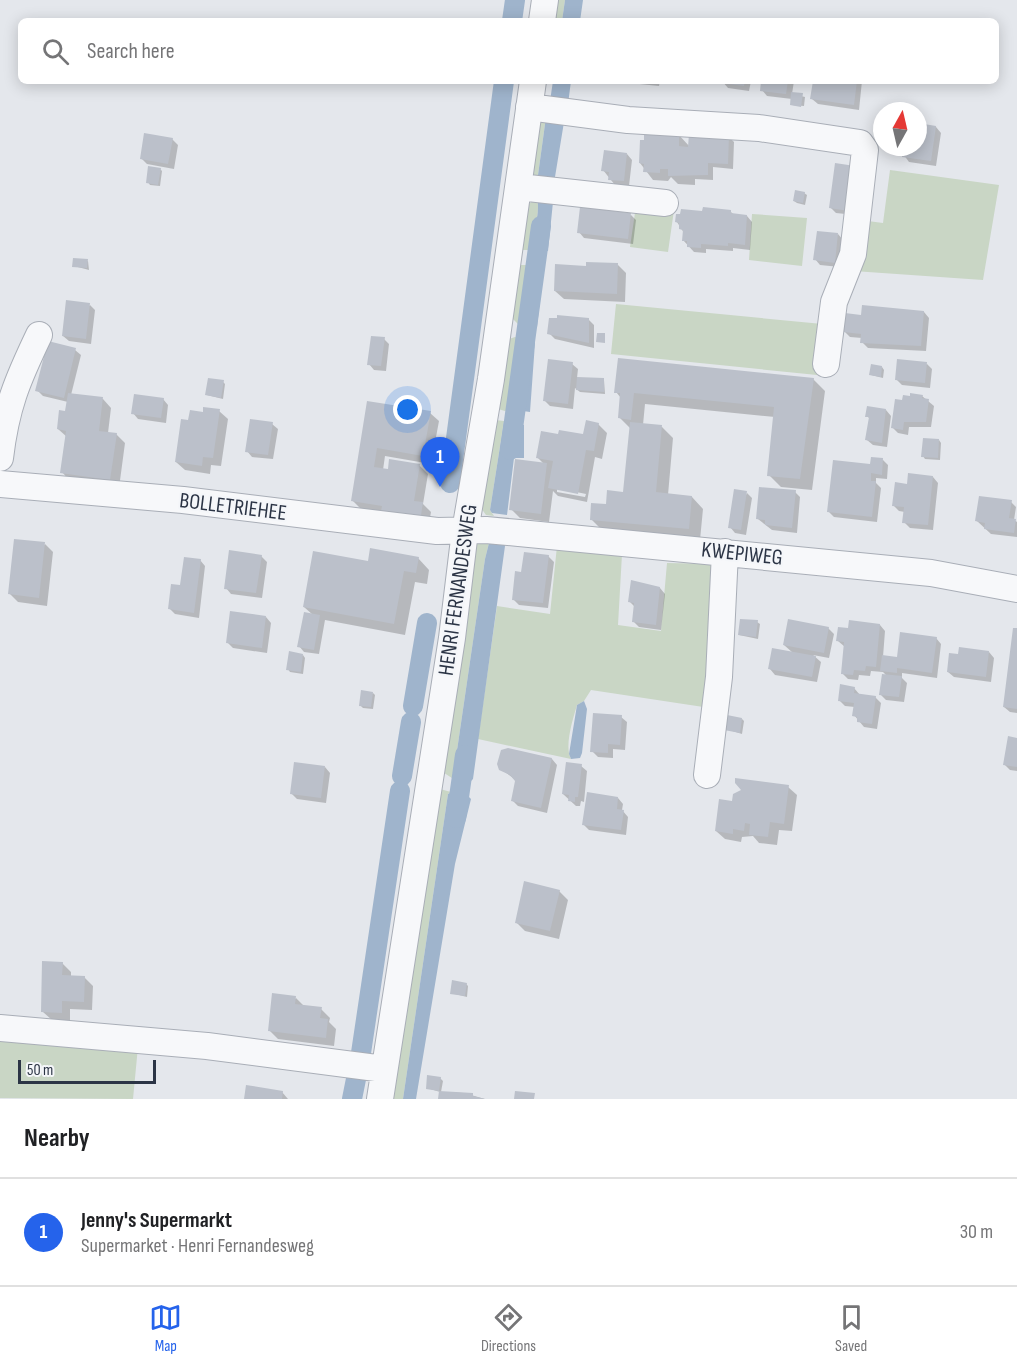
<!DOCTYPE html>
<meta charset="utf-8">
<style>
:root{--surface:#fff;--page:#f6f6f6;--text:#202124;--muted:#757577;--line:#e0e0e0;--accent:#2563eb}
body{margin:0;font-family:"Sofia Sans Condensed",sans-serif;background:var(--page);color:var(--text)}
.compass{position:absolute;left:873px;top:102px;width:54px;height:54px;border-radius:50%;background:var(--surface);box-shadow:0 3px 15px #0003;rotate:8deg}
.scale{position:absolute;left:18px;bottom:15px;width:138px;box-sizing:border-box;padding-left:6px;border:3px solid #2b3445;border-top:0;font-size:16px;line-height:21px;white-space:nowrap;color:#2b3445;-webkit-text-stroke:4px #f4f6f9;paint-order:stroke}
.you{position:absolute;left:408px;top:410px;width:21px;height:21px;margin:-15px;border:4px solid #fff;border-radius:50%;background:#1a73e8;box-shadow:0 0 0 9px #1a73e833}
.badge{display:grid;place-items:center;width:39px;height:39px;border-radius:50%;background:var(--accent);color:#fff;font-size:20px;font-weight:700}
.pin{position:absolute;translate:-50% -50px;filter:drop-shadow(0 2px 3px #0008)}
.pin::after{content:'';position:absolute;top:32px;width:21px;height:18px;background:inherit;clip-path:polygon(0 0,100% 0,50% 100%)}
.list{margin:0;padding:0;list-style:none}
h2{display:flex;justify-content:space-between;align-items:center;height:78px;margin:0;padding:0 24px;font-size:26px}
h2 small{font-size:20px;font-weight:400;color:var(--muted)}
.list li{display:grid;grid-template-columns:39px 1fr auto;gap:18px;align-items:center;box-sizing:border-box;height:108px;padding:0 24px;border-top:2px solid var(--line)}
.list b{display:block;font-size:22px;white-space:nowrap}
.list p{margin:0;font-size:20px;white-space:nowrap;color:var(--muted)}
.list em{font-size:20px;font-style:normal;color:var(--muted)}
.icon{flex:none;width:33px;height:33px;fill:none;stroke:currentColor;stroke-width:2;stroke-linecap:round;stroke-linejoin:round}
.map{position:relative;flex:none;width:1017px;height:1099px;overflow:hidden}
.search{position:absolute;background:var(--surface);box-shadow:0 3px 15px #0003;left:18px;right:18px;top:18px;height:66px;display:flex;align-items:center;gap:15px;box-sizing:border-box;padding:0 21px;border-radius:9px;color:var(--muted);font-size:22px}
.sheet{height:186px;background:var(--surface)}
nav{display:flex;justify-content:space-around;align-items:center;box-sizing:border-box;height:84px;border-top:2px solid var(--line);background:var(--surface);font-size:16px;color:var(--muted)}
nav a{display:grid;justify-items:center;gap:3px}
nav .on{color:var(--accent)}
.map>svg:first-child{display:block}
.green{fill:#c9d6c5}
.water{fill:#9fb4cc}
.shadow{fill:#0003;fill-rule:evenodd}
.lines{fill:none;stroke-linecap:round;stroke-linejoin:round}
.canal{stroke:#9fb4cc;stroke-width:20}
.building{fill:#bbc0ca}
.minor-casing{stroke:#a9aeb7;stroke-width:28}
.minor{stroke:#f7f8fa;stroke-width:26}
.labels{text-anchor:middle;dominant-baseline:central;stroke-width:4.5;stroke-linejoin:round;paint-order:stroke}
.street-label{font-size:22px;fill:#2b3445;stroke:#f4f6f9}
</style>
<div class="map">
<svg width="1017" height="1099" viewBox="0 0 1017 1099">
<rect width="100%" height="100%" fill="#e4e7ec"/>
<path class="green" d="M552 0H565L562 21H549Z
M546 117 538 175 540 185 530 177 537 123Z
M890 170 999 185 983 280 839 270 845 218 883 223Z
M537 198C541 215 532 232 531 250H522L518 240 523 208Z
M636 206 674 210 668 252 630 247Z
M752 214 807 218 802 266 749 260Z
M519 265H528L530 267 519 325 508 314Z
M616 304 833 325 827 376 611 354Z
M515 337 520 338 509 409 505 411 498 409 509 339Z
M495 420 504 421 490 510 494 516 486 515 481 508Z
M490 539 485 559 453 778 455 780 438 769 475 551 478 542Z
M557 546 622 554 618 625 661 631 667 563 719 564 710 708 591 690 584 701 577 705C573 719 564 746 571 759L478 739 497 606 550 614Z
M440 789 451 792 448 794 403 1099H388Z
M0 1023 139 1036 133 1099 0 1098Z"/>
<path class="water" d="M565 0H583L580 21H562Z
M553 81H571L568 104 550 101Z
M546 117 564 122 554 183 540 185 538 175Z
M537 198 553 202 548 251 531 250C532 232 541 215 537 198Z
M529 262 544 264 537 327 519 325Z
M520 338 533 339 535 343 530 412 509 409Z
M504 421 524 425V458H514L507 515 492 513 490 510Z
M490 539 504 541 505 546 473 779 469 783 453 778 485 559Z
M584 701 587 709 582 753 580 758 571 759 569 754 577 705Z
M452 792 467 795 471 799 455 864 416 1099H403L448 794Z"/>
<path class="shadow" d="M610 81H660L659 86Z
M722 81H751L749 91 728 88Z
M763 81H794L792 94 805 97 804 106 792 105V99L767 96 762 90Z
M814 81H862L859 110 818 104 812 99Z
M918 125 936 127 941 133 936 166 909 162 898 147H918Z
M679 135 690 147 729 137 734 142 733 169 713 167V180L695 179V185L678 184 671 177 668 181 653 180 640 163 645 142Z
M172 139 178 145 174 169 147 164 141 158Z
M627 154 632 160 629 186 615 185 603 170Z
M836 165 855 215 836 213 830 207Z
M160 169 162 171 160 186 150 185 148 182Z
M804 193 807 195 805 205 797 203 794 201Z
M730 211 734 215 747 216 752 222 750 250 733 248V251L706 249V253L694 252 683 240 684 233 677 222 703 212Z
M631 215 636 220 633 244 584 238 579 232Z
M838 234 843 240 840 267 820 265 815 259Z
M88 261 89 270 74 266Z
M618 265 626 273 625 302 564 299 555 291 587 267Z
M90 305 95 310 91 344 69 341 63 336Z
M924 312 929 318 926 351 868 348 862 342V338L850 337 845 332 862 316Z
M588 319 594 325V348L555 339 549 333Z
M384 339 389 344 386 371 374 370 369 364Z
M75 350 81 355 71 395 103 399 111 408 108 433 116 434 125 443 119 488 70 481 62 472 67 437 58 429 66 413 68 402 43 396 37 390Z
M572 364 578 369 577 378 604 380 605 394 580 392 575 388 573 409 550 406 545 401Z
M927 364 932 369 930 388 902 385 896 379Z
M882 367 884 370 883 378 871 375Z
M813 379 825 391 812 490 781 487 769 475 775 417 645 404 643 425 662 427 673 438 668 495 692 497 703 509 700 540 603 531 591 519 625 494 631 429 619 417 621 398 616 392Z
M223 382 225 384 223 399 207 395Z
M922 396 934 406 931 427H909L908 435 898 433 893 428 903 401Z
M163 399 168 405 166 423 138 419 133 413Z
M368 403 430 413 439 421 431 464 385 456 383 470 419 465 428 474 423 504 431 512 428 530 382 512 361 509 352 500Z
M886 410 891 416 887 447 873 445 867 440 870 419 867 416Z
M219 411 228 419 221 466 211 465 210 474 185 470 176 462 189 422 204 414Z
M272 424 278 429 273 459 252 457 247 451Z
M598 424 607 433 602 459 595 457 587 502 558 496 553 491 549 522 520 518 511 509 544 464 537 457 559 436H585ZM557 488 586 494 585 497 557 492Z
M939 440 941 443 940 460 925 459 923 456Z
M883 460 888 465 887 479 876 478V483L881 488 877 522 834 517 829 512 871 466Z
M933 477 938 483 933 530 910 528 904 522 905 512 899 511 894 506 909 486Z
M795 492 800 497 797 533 772 530 758 519Z
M747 493 752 498 746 535 735 533 730 527Z
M1011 502 1016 507 1014 520 1017 522V537L991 534 977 521Z
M45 544 53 552 47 606 18 602 10 594Z
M261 556 267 562 262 598 231 594 226 588Z
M548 556 554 562 548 608 519 605 513 599 523 573Z
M418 558 429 570 427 584 415 582 405 635 325 620 319 654 304 652 299 646 313 615 304 607 369 563Z
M200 560 205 566 199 618 175 614 170 609Z
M632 582 660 588 665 594 661 630 639 627 634 622 635 607 630 602Z
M266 617 271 623 267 653 233 648 228 643Z
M757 622 760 624 758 639 739 635Z
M880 625 885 631 883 657 898 659 936 638 941 644 937 678 902 673V678L907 683 904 702 886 700 881 695 887 676 883 672 871 671 870 676 859 675 858 680 848 679 842 673 845 647 838 641 849 630Z
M828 628 834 634 829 658 813 655 821 662 817 682 775 675 770 669 793 653 784 645Z
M1017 630V713L1010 712 1004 707Z
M989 652 994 658 991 682 954 677 948 672Z
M303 655 305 658 303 674 290 672 288 669Z
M854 688 860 695 875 697 881 703 877 729 864 727 854 715 855 707 845 706 839 700Z
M373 693 375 695 373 709 363 708 360 705Z
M621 717 627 722 625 750 613 749V758L598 757 592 751Z
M742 719 744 721 742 734 726 729Z
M1017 739V771L1010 770 1004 764Z
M508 750 552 759 557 765 547 813 518 806 513 801 517 781 501 769Z
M581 766 587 771 584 802 581 801 580 806H576L563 794Z
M325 767 330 773 326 803 297 799 291 793Z
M788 787 797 795 792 831 779 830 777 845 759 843 753 836 742 837 741 842 725 839 716 831 733 802Z
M618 798 623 804 622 810 628 817 626 835 589 830 584 825Z
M559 891 568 900 559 939 525 931 516 922Z
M62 963 71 972V977H84L93 986 92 1010 70 1009V1021L52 1020 43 1012Z
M466 984 468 986 467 997 451 993Z
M296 998 305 1007 321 1009 330 1018 329 1022 336 1029 334 1046 278 1039 269 1030Z
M440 1078 443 1081 441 1092 464 1093 485 1099H439L440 1092 427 1088Z
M282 1092 288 1099H245Z"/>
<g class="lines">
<path class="canal" d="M512 21 515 0
M510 450 541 226
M450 483 504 81
M413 706 427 623
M402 776 411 722
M456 818 465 755
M361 1053 400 791
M352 1099 357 1074"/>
</g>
<path class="building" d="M721 81H745L744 86 720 83Z
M761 81H788L786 94 760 91Z
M813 81H857L854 105 810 99Z
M791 92 803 93 801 107 790 105Z
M918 123 936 126 931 161 902 157 903 147H918Z
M644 132 679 134V146L688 147 689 134 729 135 728 164 708 163V175L668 176V169H660V173L643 172 644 164 639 163 640 140H644Z
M144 133 173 138 168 164 140 159Z
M604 150 627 153 624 181 608 180 609 172 601 171Z
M835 163 855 166 849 211 829 208Z
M148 166 161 168 158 185 146 183Z
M795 190 805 192 803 203 793 201Z
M580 207 631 213 628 239 577 233Z
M703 207 731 210V213L747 215 745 245 728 243V246L701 244V248L687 247V241H682L683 230 679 229V223L675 222 676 214H680L681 209 702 211Z
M817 231 838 233 835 263 813 260Z
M73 258 88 259 87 268 72 267Z
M586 262 618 263 617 294 554 291 555 264 586 266Z
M66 300 90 303 86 339 62 336Z
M862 305 924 311 921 346 860 343 861 334 843 332 845 313 861 315Z
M557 315 589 318V343L547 334 549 318H557Z
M597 333H605V343L596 342Z
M371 336 385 337 381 366 367 365Z
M48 341 76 348 64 398 35 391Z
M618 358 814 378 800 479 767 476 774 407 634 393 631 420 618 418 620 393H614Z
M548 359 573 362 568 404 543 401Z
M897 359 927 362 925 383 895 380Z
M871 364 882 366 881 377 869 375Z
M577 377 604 378V392L576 390Z
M208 378 224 380 221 398 205 395Z
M68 393 103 397 99 431 117 433 110 480 60 473 66 431 57 429 59 410 65 411Z
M910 393 923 395 922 398 929 399 926 422H904L903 430 891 428 895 399 902 400 903 395 910 396Z
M134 394 164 398 161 418 131 414Z
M367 401 431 411 423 456 377 448 374 467 388 469 389 459 420 464 414 501 423 502 420 522 380 516 382 506 351 501Z
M867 406 886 409 882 443 865 440 869 417H865Z
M203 407 220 409 213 458 203 457 202 466 175 462 181 419 188 420 190 410 203 412Z
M250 419 273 422 268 455 245 452Z
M586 420 599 423 594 451 586 450 578 494 548 488 553 461 536 458 541 431 558 434 559 430 583 434Z
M630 422 662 425 656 492 692 496 689 529 590 520 591 503 606 504 607 490 623 492Z
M923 438 939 439 938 458 921 457Z
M871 457 883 458 882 475 871 473V481H876L872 517 827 512 833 460 870 464Z
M515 459 547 463 541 514 509 510Z
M908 473 933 476 928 525 902 523 904 507 892 506 895 482 907 484Z
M759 487 796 490 792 528 765 525V520L756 519Z
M734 489 747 491 741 530 728 528Z
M979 496 1012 500 1009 518 1016 519 1014 533 984 529 985 523 975 521Z
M14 539 45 542 39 598 8 594Z
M370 548 419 557 416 573 404 571 394 624 303 607 313 551 368 561Z
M229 550 262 555 256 593 224 589Z
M524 552 549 555 543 603 512 600 515 571 521 572Z
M184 557 201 559 194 613 168 609 171 584 180 585Z
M631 580 660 587 656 625 632 622 634 603 628 602Z
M230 611 266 616 262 648 226 643Z
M304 612 320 615 314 650 297 647Z
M740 619 758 620 756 637 738 635Z
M788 619 829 627 824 653 783 645Z
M849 620 880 624 876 667 866 666 865 671 854 670 853 675 841 674 844 642 836 641 838 627 848 628Z
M1013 628H1017V709L1003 707Z
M900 632 937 637 932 673 897 668V673L880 671 882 655 897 657Z
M959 647 989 651 986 677 947 672 949 653 958 654Z
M772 648 816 656 812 677 768 669Z
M289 651 303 654 301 672 286 670Z
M882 674 902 676 899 697 879 695Z
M840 684 855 687 854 693 876 696 872 724 857 722V717L852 716 854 703 838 701Z
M361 690 373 692 371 707 359 706Z
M593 713 622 715 620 745 608 744V753L590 752Z
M727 715 742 718 740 733 724 730Z
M1008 736 1017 738V767L1003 765Z
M508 748 552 758 541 808 511 801 515 781 510 775 499 770 497 764 501 750Z
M294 762 325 766 321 798 290 794Z
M566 762 582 764 578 797H575V802L568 801 569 795 562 794Z
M735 778 789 785 784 824 770 822 768 837 749 835 750 824 745 823 744 831 733 829V834L715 831 719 799 732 801 733 794 741 790 735 783Z
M587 792 618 797 617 809 624 810 621 830 582 825Z
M524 881 560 890 550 931 515 923Z
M42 961 63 962 62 975 85 976 84 1002 62 1001V1013L41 1012Z
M452 980 467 983 465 996 450 994Z
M272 993 296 996 295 1004 322 1007 320 1018 328 1019 326 1038 268 1031Z
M427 1075 441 1077 439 1091 426 1089Z
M246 1085 283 1091 282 1099H244Z
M439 1091 473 1093V1096L485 1099H438Z
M515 1091 535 1093 534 1099H514Z"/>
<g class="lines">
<defs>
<path id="minor" d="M542 21 545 0
M529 107 628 120 759 128 860 143 865 150 853 254 834 302 826 364
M519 187 665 203
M0 458C6 407 17 381 39 335
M0 484 183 500 437 531 486 530 519 533 931 573 1017 589
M707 775 719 677 725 552
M0 1028 207 1046 384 1069
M380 1099 452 638 465 531 491 379 533 81"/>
</defs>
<use href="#minor" class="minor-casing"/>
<use href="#minor" class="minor"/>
</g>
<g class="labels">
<g class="street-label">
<text transform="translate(233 507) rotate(7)">BOLLETRIEHEE</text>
<text transform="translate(742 554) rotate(6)">KWEPIWEG</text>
<text transform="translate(458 590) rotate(-82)">HENRI FERNANDESWEG</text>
</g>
</g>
</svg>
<svg class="compass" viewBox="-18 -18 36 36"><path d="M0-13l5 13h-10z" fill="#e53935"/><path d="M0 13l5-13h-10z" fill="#757577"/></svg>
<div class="scale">50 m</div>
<div class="you"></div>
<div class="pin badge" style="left:440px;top:487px">1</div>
<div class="search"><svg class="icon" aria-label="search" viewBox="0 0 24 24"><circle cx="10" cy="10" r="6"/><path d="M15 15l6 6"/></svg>Search here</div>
</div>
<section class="sheet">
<h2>Nearby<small></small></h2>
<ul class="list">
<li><span class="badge">1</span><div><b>Jenny's Supermarkt</b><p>Supermarket · Henri Fernandesweg</p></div><em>30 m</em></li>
</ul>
</section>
<nav>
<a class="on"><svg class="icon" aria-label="map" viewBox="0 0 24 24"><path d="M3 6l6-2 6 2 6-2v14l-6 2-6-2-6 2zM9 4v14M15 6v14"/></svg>Map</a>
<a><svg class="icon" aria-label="directions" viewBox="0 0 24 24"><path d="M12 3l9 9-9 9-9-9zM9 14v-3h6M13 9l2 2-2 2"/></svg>Directions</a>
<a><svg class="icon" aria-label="saved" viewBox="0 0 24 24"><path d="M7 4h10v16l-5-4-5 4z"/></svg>Saved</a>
</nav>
